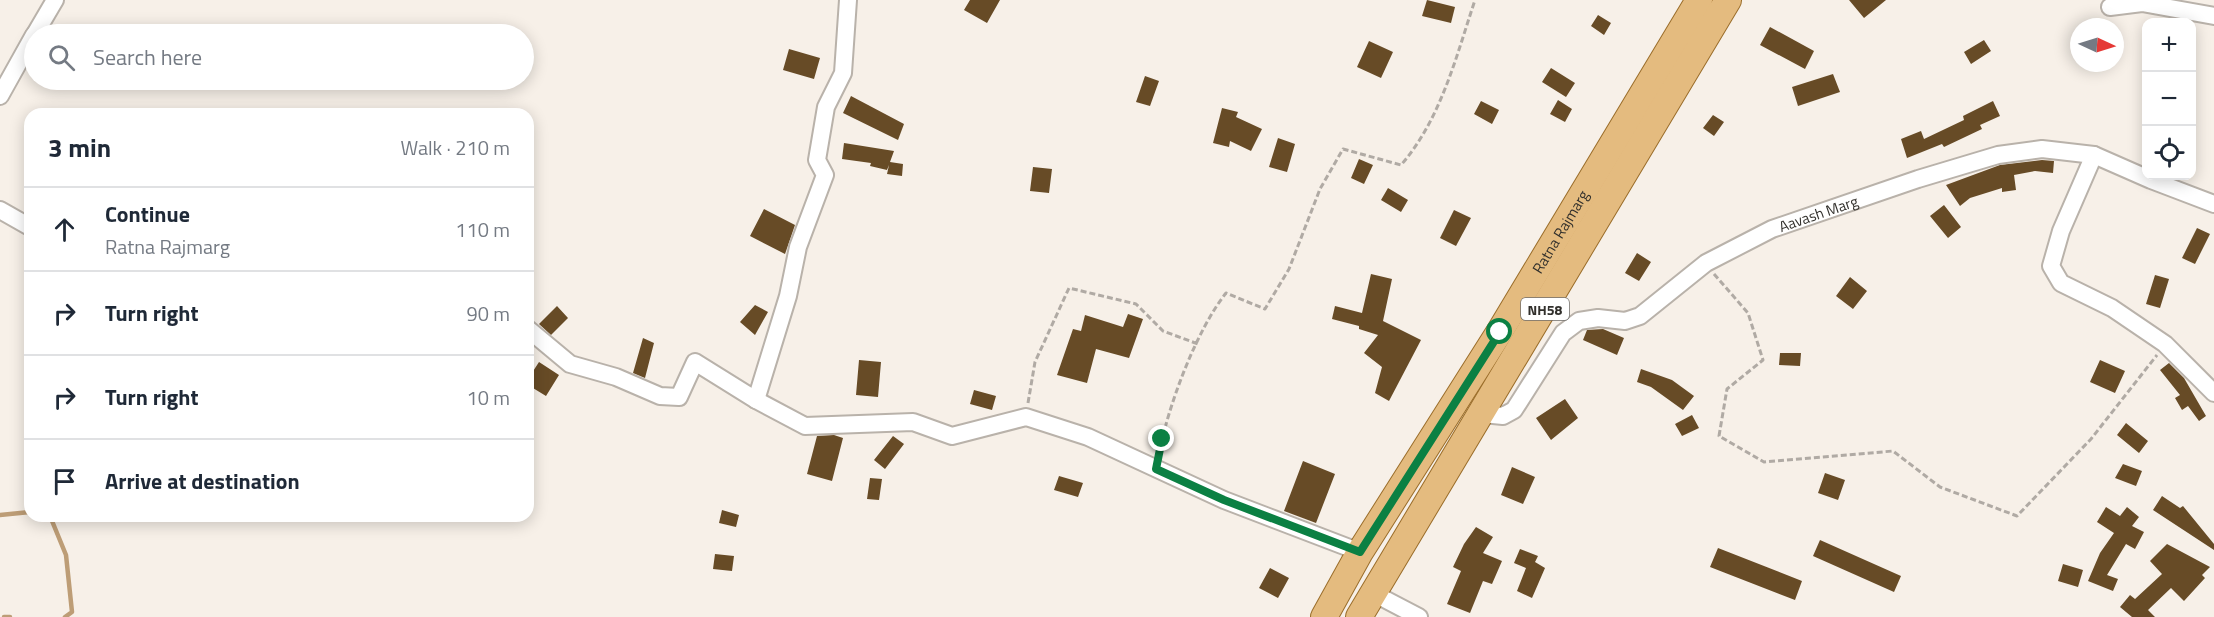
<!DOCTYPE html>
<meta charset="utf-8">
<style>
:root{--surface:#fff;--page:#f6f6f7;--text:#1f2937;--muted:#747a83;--line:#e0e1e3}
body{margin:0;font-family:"Titillium Web",sans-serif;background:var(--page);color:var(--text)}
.controls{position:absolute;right:18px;top:18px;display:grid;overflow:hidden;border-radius:12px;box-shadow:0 3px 15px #0003}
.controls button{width:54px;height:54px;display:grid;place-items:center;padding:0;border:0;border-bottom:2px solid var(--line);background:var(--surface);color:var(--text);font:30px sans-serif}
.compass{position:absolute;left:2070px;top:18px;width:54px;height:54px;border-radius:50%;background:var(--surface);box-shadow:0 3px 15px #0003;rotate:94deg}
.stop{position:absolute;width:18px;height:18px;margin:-14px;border:4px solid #0b8043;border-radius:50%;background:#fff}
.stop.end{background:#0b8043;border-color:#fff;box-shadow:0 2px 6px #0008}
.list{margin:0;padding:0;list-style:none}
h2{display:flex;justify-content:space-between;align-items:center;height:78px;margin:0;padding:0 24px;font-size:26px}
h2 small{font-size:20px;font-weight:400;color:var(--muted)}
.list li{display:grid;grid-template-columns:39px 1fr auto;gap:18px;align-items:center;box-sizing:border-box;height:84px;padding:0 24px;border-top:2px solid var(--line)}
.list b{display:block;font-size:22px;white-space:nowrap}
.list p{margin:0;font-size:20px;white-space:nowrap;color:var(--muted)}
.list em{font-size:20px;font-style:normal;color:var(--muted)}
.icon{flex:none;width:33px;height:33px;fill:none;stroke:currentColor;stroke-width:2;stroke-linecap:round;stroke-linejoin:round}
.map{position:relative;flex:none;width:2214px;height:617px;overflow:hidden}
.search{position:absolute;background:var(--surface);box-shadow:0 3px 15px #0003;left:24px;top:24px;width:510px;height:66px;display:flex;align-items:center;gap:15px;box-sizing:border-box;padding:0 21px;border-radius:33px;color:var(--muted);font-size:22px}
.panel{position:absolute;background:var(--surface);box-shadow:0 3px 15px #0003;left:24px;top:108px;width:510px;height:414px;border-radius:18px}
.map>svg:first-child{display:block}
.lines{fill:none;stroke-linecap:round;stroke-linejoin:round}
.stream{stroke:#bd9d76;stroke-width:4.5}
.building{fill:#674b26}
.minor-casing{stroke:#b9b2aa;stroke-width:20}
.primary-casing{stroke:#9a6d2a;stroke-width:28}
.path{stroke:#b0aaa4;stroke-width:3;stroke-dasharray:6 3;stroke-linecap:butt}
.minor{stroke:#fff;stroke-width:16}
.primary{stroke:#e4bb7f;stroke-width:26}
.route{stroke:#0b8043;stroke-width:8}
.labels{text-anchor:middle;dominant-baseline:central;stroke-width:6;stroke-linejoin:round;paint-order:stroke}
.shield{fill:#fff;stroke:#706e6b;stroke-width:1.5}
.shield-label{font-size:14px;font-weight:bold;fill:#32302c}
.street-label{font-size:15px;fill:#32302c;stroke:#fff}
</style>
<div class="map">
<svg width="2214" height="617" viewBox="0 0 2214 617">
<rect width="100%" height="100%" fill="#f7f0e8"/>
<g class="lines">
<path class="stream" d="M0 515 30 512
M50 516 66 555 72 612 65 617
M4 617H10"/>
</g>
<path class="building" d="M970 0H1000L987 23 964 10Z
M1427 0 1455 7 1451 23 1422 16Z
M1849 0H1886L1864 18Z
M1598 15 1611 23 1604 35 1591 26Z
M1770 27 1814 51 1805 69 1760 45Z
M1984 40 1991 51 1971 64 1964 52Z
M1369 41 1393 52 1381 78 1357 67Z
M789 49 820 58 814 79 783 70Z
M1551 68 1575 83 1566 97 1542 82Z
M1833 74 1840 92 1798 106 1792 87Z
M1145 76 1159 81 1150 106 1136 102Z
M851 96 904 124 898 140 843 113Z
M1558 100 1572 109 1565 122 1550 114Z
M1481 101 1499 110 1492 124 1474 114Z
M1993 101 2000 116 1980 125 1982 129 1944 147 1942 144 1907 158 1901 139 1921 131 1924 139 1964 120 1963 116Z
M1222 108 1238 112 1236 117 1262 129 1251 151 1230 141 1229 147 1213 143Z
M1713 115 1724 122 1714 136 1703 128Z
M1278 138 1295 144 1287 172 1269 167Z
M844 143 894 151 890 162 903 164 902 176 887 174 889 165 887 170 870 166 871 163 842 159Z
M1359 159 1373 165 1364 184 1351 178Z
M2042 160 2054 161 2053 173 2035 171 2014 175 2016 190 2002 192V188L1970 198 1960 206 1946 185 2000 165Z
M1033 167 1052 169 1049 193 1030 191Z
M1388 188 1408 200 1401 212 1381 200Z
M1944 205 1961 227 1948 238 1930 216Z
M764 209 795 225 785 254 750 236Z
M1454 210 1471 218 1456 246 1440 238Z
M2197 228 2210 234 2195 264 2182 258Z
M1637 253 1651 262 1639 281 1625 273Z
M1371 274 1392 279 1383 321 1421 340 1389 401 1375 393 1382 367 1364 353 1378 335 1359 329V326L1332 319 1335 306 1362 313Z
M2155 275 2169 279 2160 308 2146 304Z
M1850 277 1867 291 1853 309 1836 296Z
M755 305 768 312 755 335 740 322Z
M557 306 568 318 551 335 539 324Z
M1128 314 1143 319 1129 358 1096 349 1087 383 1057 375 1073 329 1081 331 1085 315 1123 327Z
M1603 329 1624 338 1617 355 1583 340 1587 330Z
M643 338 654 343 645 378 633 373Z
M1780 353H1801L1800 366 1779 365Z
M859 360 881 362 878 397 856 395Z
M2100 360 2125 371 2115 393 2090 382Z
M539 362 559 375 546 396 528 385V379Z
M2169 363 2184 378 2206 416 2199 421 2188 406 2182 410 2175 398 2180 395 2160 370Z
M1641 369 1672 380 1694 396 1683 410 1651 387 1637 382Z
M974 390 996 396 992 410 970 404Z
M1565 399 1578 418 1551 440 1536 418Z
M1692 415 1699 428 1682 436 1675 424Z
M2126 423 2148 441 2139 453 2117 435Z
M834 435 843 438 832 481 807 474 817 436Z
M893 436 904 444 885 469 874 460Z
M1303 461 1335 474 1316 523 1284 511Z
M2123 464 2142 471 2136 486 2115 478Z
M1512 467 1535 477 1523 504 1501 495Z
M1825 473 1845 480 1838 500 1818 493Z
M1059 476 1083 483 1078 497 1054 490Z
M870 478 882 479 879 500 867 499Z
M2162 496 2180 508 2183 506 2214 544V550L2153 510Z
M2106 507 2120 516 2127 507 2139 517 2132 526 2144 532 2135 549 2126 544 2107 575 2118 579 2113 591 2088 581 2100 553 2114 533 2097 522Z
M722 510 739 515 736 527 719 523Z
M1476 527 1493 537 1483 553 1502 561 1492 584 1483 581 1470 613 1447 604 1461 571 1453 567 1464 544Z
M1820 540 1901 576 1894 592 1813 556Z
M2167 544 2210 567 2202 575 2205 578 2184 601 2171 588 2148 610 2155 617H2132L2120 607 2130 595 2135 599 2162 574 2150 561Z
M1718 548 1802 581 1795 600 1710 567Z
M1520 549 1538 556 1535 562 1545 568 1532 598 1517 591 1526 568 1514 563Z
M715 554 734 556 732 571 713 569Z
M2063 564 2083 570 2078 587 2058 581Z
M1270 568 1289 578 1278 598 1259 588Z"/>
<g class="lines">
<defs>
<g id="minor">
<path d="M2110 7 2142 3 2214 16"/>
<path d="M35 34 55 0"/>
<path d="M0 96 34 35"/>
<path d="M2094 155 2061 231 2051 266 2061 283 2112 308 2165 344 2214 393"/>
<path d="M0 210 30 227"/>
<path d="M528 329 570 364 616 377 660 396 679 397 695 362 756 400 805 426 913 422 952 436 1026 417 1088 437 1224 500 1360 552"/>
<path d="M756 400 788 296 798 247 825 175 817 160 826 107 843 73 848 0"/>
<path id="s1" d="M1483 414 1503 416 1514 410 1563 333 1579 321 1598 318 1625 321 1640 316 1706 263 1772 229 1918 179 1998 155 2042 149 2094 155 2151 180 2214 204"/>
<path d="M1373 593 1419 617"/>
</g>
<g id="primary">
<path id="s2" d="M1324 617 1360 552 1500 331 1699 0"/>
<path d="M1359 617 1728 0"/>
</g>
</defs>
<use href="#minor" class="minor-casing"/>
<use href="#primary" class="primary-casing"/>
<path class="path" d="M1714 274 1748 313 1763 360 1727 389 1719 436 1764 462 1893 451 1940 487 2017 516 2091 439 2157 355
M1028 403 1035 362 1069 288 1136 304 1163 331 1198 344
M1159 454C1168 406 1196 331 1226 293L1265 309 1289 269 1320 189 1343 149 1401 165C1441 119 1456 57 1475 0"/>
<use href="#minor" class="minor"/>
<use href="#primary" class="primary"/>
</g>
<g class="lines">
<path class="route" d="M1162 439 1156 469 1224 500 1360 552 1500 332"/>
</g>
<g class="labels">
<rect class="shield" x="1521" y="298" width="48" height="22" rx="4.5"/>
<g class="shield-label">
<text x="1545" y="309">NH58</text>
</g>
<g class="street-label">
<text stroke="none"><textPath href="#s1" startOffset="414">Aavash Marg</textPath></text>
<text stroke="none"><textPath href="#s2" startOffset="452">Ratna Rajmarg</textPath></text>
</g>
</g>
</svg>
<div class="controls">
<button>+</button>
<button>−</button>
<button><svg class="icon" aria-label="locate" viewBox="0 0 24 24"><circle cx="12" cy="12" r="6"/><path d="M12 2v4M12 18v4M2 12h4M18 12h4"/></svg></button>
</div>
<svg class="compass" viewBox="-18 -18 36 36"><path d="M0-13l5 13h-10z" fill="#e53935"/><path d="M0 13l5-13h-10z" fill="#747a83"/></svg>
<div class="stop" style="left:1500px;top:332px"></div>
<div class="stop end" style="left:1162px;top:439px"></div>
<div class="search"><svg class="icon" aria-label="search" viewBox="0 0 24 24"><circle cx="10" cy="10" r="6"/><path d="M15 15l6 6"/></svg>Search here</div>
<section class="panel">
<h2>3 min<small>Walk · 210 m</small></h2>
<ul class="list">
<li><svg class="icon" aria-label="ahead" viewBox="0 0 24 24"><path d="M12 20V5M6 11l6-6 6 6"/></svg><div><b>Continue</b><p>Ratna Rajmarg</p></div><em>110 m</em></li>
<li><svg class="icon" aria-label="right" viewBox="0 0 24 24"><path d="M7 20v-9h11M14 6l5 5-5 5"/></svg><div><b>Turn right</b></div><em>90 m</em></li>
<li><svg class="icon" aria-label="right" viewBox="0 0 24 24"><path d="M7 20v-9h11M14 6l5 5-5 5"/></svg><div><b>Turn right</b></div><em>10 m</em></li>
<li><svg class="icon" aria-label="arrive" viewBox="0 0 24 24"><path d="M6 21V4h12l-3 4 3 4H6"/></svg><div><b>Arrive at destination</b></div></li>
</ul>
</section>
</div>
